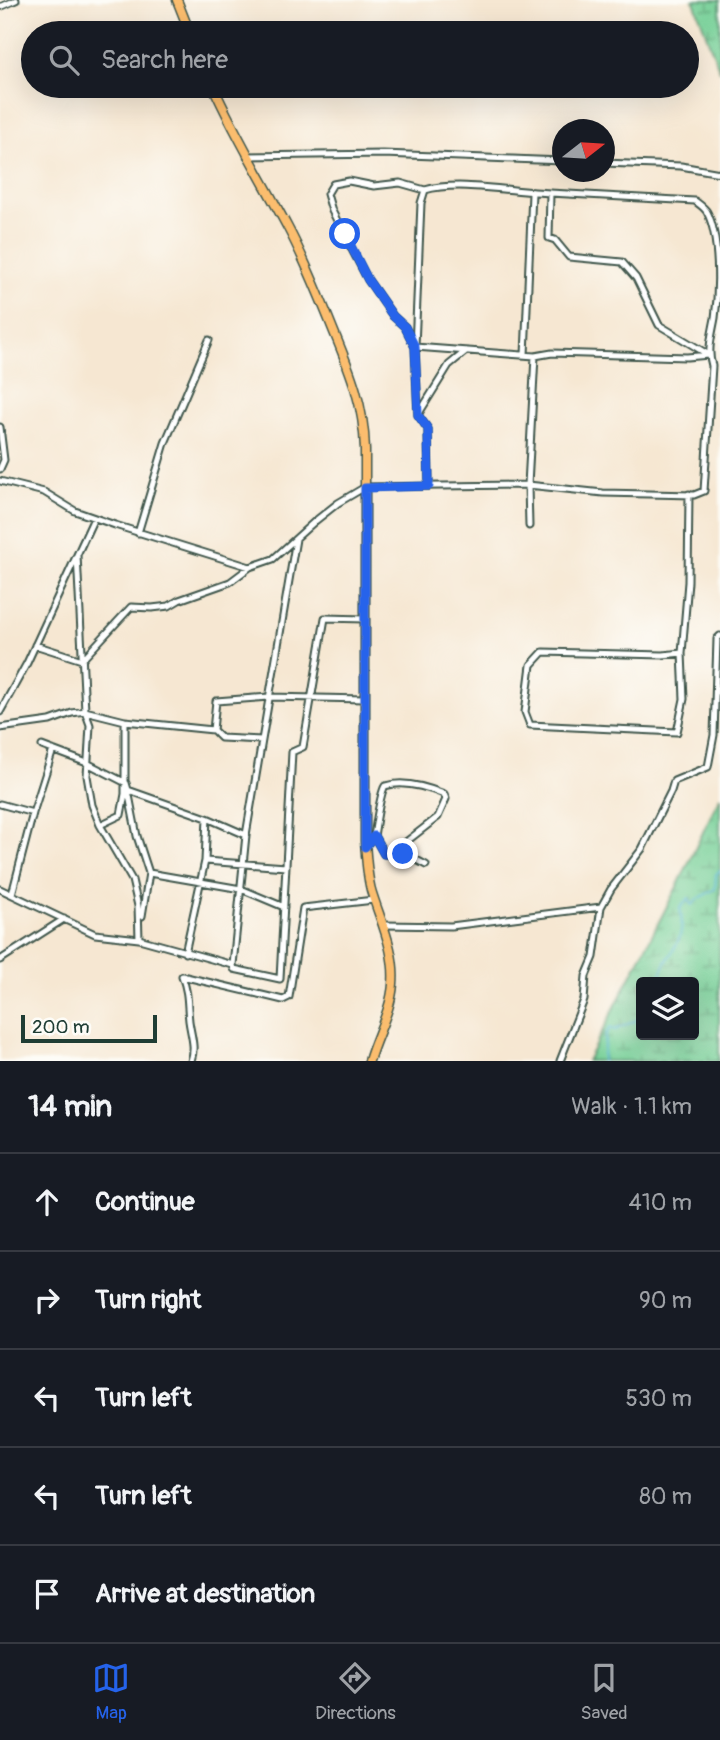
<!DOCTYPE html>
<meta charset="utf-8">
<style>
:root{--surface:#171b24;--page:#20242c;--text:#f1f3f6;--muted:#9ea1a6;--line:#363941;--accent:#2563eb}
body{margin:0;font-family:Pangolin,sans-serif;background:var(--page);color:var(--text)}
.controls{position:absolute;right:21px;bottom:21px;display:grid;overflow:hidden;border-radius:7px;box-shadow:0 7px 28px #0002}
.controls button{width:63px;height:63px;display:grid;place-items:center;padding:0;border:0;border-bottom:2px solid var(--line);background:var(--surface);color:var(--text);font:35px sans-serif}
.compass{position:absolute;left:552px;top:119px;width:63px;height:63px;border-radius:50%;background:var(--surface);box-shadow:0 7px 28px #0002;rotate:73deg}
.scale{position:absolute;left:21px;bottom:18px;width:136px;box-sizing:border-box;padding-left:7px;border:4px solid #1f3d34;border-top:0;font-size:19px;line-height:24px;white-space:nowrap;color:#1f3d34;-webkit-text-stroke:5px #fdfcf7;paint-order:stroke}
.stop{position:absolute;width:21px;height:21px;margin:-16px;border:5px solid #2563eb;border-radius:50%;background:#fff}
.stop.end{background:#2563eb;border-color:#fff;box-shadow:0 2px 7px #0008}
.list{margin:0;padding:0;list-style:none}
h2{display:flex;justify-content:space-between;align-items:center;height:91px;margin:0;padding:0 28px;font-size:30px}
h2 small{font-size:23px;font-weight:400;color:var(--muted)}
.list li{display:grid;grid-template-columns:46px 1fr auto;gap:21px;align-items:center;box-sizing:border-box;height:98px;padding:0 28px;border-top:2px solid var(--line)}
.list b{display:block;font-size:26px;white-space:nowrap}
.list em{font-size:23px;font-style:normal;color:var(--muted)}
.icon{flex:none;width:38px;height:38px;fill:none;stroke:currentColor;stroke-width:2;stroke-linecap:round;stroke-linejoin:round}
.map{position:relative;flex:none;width:720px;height:1061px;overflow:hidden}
.search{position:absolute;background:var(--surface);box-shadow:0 7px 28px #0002;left:21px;right:21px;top:21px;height:77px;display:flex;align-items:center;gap:18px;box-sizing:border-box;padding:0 24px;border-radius:38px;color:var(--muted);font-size:26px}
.sheet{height:581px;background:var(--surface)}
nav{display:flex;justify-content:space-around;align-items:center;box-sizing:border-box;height:98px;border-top:2px solid var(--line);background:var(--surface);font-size:19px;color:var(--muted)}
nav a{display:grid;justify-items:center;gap:4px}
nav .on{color:var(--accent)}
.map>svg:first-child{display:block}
.wetland{fill:url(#wetland-marsh);stroke:#4a8665;stroke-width:2;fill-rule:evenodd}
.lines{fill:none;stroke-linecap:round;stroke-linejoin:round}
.stream{stroke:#54b5d2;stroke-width:2}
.street-casing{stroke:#3f564c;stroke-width:9}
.primary-casing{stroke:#3f564c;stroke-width:11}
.street{stroke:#fff;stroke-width:5}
.primary{stroke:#fbbd6e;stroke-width:8}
.route{stroke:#2563eb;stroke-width:9}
</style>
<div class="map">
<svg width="720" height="1061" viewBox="0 0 720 1061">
<defs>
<pattern id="wetland-marsh" width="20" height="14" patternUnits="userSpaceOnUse" patternTransform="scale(1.75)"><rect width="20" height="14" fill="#75cf96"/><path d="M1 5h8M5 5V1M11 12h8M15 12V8" fill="none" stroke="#5fa97b"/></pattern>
</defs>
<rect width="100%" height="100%" fill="#fdfcf7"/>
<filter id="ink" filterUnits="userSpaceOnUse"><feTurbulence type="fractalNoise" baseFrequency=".0143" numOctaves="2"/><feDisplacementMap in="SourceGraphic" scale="14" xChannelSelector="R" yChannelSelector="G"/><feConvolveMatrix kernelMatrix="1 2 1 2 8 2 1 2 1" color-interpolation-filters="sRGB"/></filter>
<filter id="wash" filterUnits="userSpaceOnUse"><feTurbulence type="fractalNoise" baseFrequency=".00686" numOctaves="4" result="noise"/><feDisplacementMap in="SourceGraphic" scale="28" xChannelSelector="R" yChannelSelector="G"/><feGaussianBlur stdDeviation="1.57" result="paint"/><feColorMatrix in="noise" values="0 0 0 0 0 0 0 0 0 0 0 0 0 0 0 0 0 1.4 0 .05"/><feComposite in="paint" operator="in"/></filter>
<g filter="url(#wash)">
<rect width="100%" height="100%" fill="#f6e7d2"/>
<path class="wetland" d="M693 0H720V72L695 4Z
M720 796 719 1061H587L680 881ZM641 982H694V1035H641Z"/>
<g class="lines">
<path class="stream" d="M659 982C665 950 688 947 680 908L689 898 691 904 693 905 696 900 715 889 716 874 720 871
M602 1061 606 1034 610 1028 615 1030 641 1018"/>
</g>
</g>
<g filter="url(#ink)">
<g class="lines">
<defs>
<path id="street" d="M0 7 16 0
M247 156 383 154 562 161
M604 163 681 166 720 173
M415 347 421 203 425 190C459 180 514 192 550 193L549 238 555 240 569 257 622 262 636 278 659 325 709 355
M415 347 405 327 393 316 368 280 332 211 327 194 333 184 349 181 374 186 400 183 425 190
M525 355 532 193
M418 415 449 365 466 351
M0 427 4 460 0 469
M0 481 44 492 75 511 115 525 250 567 273 559 314 522 338 503 365 487 528 485 603 493 694 495 704 491 712 366C707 350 712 335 715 318 719 290 720 237 707 212 705 208 699 204 695 201L550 193
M429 486 428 429 418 415 415 347 535 356 552 353 687 357 709 355
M529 526 528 485 535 356
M138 533 165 443 209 340
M77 555 85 711 90 725 87 776 92 805 100 825 132 880 138 906 139 939
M35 645 82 660 131 607 152 608 169 606 179 600 230 582 250 567
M682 653 684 699 677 732 530 725 525 712 531 665 543 652 663 655 682 653 688 582 689 494
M0 712 27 663 94 518
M0 728 50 721 72 713 85 711 125 721 213 730 221 738 262 740
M213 730 216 701 269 697 365 699
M42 746 87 763 126 783 128 790 207 818 246 835
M128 790 137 836 149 873 142 916
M0 804 33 813
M100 825 121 815 125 794V721
M374 836C376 825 380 793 385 786 403 780 427 787 444 794L446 799 438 817 393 852
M365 847 374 836 384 854H405L426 865
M205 861 286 867
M149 873 241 889 284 907
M0 889 95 934 139 939 233 965 234 969 280 979 292 752 303 747 325 618 365 619
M12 894 33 813 53 750
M384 925 451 926 601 907
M185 953 205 861 207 818
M0 960 64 919
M233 965 246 835 296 539
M191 1061C196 1047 191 1036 189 1021 187 1003 189 995 182 976L283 1000 289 997 303 908 374 900
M560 1061 584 1000 586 976 594 957 601 907 611 889 642 849 671 791 674 781 708 767 714 735 717 639 720 636"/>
<path id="primary" d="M177 0 190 33
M213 86C235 135 263 181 288 228 306 262 320 297 334 332 351 373 364 405 365 450V841C366 858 367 874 371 890 380 920 396 951 393 984 391 1011 376 1036 369 1061"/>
</defs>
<use href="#street" class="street-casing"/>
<use href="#primary" class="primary-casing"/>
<use href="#street" class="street"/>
<use href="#primary" class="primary"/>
</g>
</g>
<g class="lines" filter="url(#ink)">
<path class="route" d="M345 234 368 280 393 316 405 327 415 347 418 415 428 429 429 486 365 488V847L374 836 384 854H403"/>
</g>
</svg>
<div class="controls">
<button><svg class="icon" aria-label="layers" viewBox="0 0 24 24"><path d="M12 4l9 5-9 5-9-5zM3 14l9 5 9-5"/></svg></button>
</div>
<svg class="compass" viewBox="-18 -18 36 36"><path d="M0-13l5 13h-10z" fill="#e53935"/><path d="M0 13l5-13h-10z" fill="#9ea1a6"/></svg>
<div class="scale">200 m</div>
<div class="stop" style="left:345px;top:234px"></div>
<div class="stop end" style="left:403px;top:854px"></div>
<div class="search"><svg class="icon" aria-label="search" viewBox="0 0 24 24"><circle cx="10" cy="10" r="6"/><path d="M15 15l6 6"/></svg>Search here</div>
</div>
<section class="sheet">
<h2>14 min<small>Walk · 1.1 km</small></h2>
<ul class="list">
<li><svg class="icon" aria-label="ahead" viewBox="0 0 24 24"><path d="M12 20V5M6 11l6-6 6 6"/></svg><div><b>Continue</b></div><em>410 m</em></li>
<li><svg class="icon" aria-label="right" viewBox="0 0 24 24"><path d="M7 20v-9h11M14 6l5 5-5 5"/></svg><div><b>Turn right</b></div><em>90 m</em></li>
<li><svg class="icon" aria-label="left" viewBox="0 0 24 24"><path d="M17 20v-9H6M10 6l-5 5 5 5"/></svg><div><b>Turn left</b></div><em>530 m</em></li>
<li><svg class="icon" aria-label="left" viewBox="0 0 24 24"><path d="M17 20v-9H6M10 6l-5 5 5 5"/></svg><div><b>Turn left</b></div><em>80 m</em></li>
<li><svg class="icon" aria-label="arrive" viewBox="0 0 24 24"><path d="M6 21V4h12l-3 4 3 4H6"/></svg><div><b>Arrive at destination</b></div></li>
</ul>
</section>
<nav>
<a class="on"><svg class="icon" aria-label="map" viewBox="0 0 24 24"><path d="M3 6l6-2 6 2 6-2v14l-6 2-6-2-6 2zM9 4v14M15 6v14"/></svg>Map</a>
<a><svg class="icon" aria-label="directions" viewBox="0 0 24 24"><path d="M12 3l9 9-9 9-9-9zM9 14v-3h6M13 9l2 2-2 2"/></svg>Directions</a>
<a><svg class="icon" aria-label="saved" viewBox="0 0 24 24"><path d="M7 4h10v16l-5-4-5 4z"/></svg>Saved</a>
</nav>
